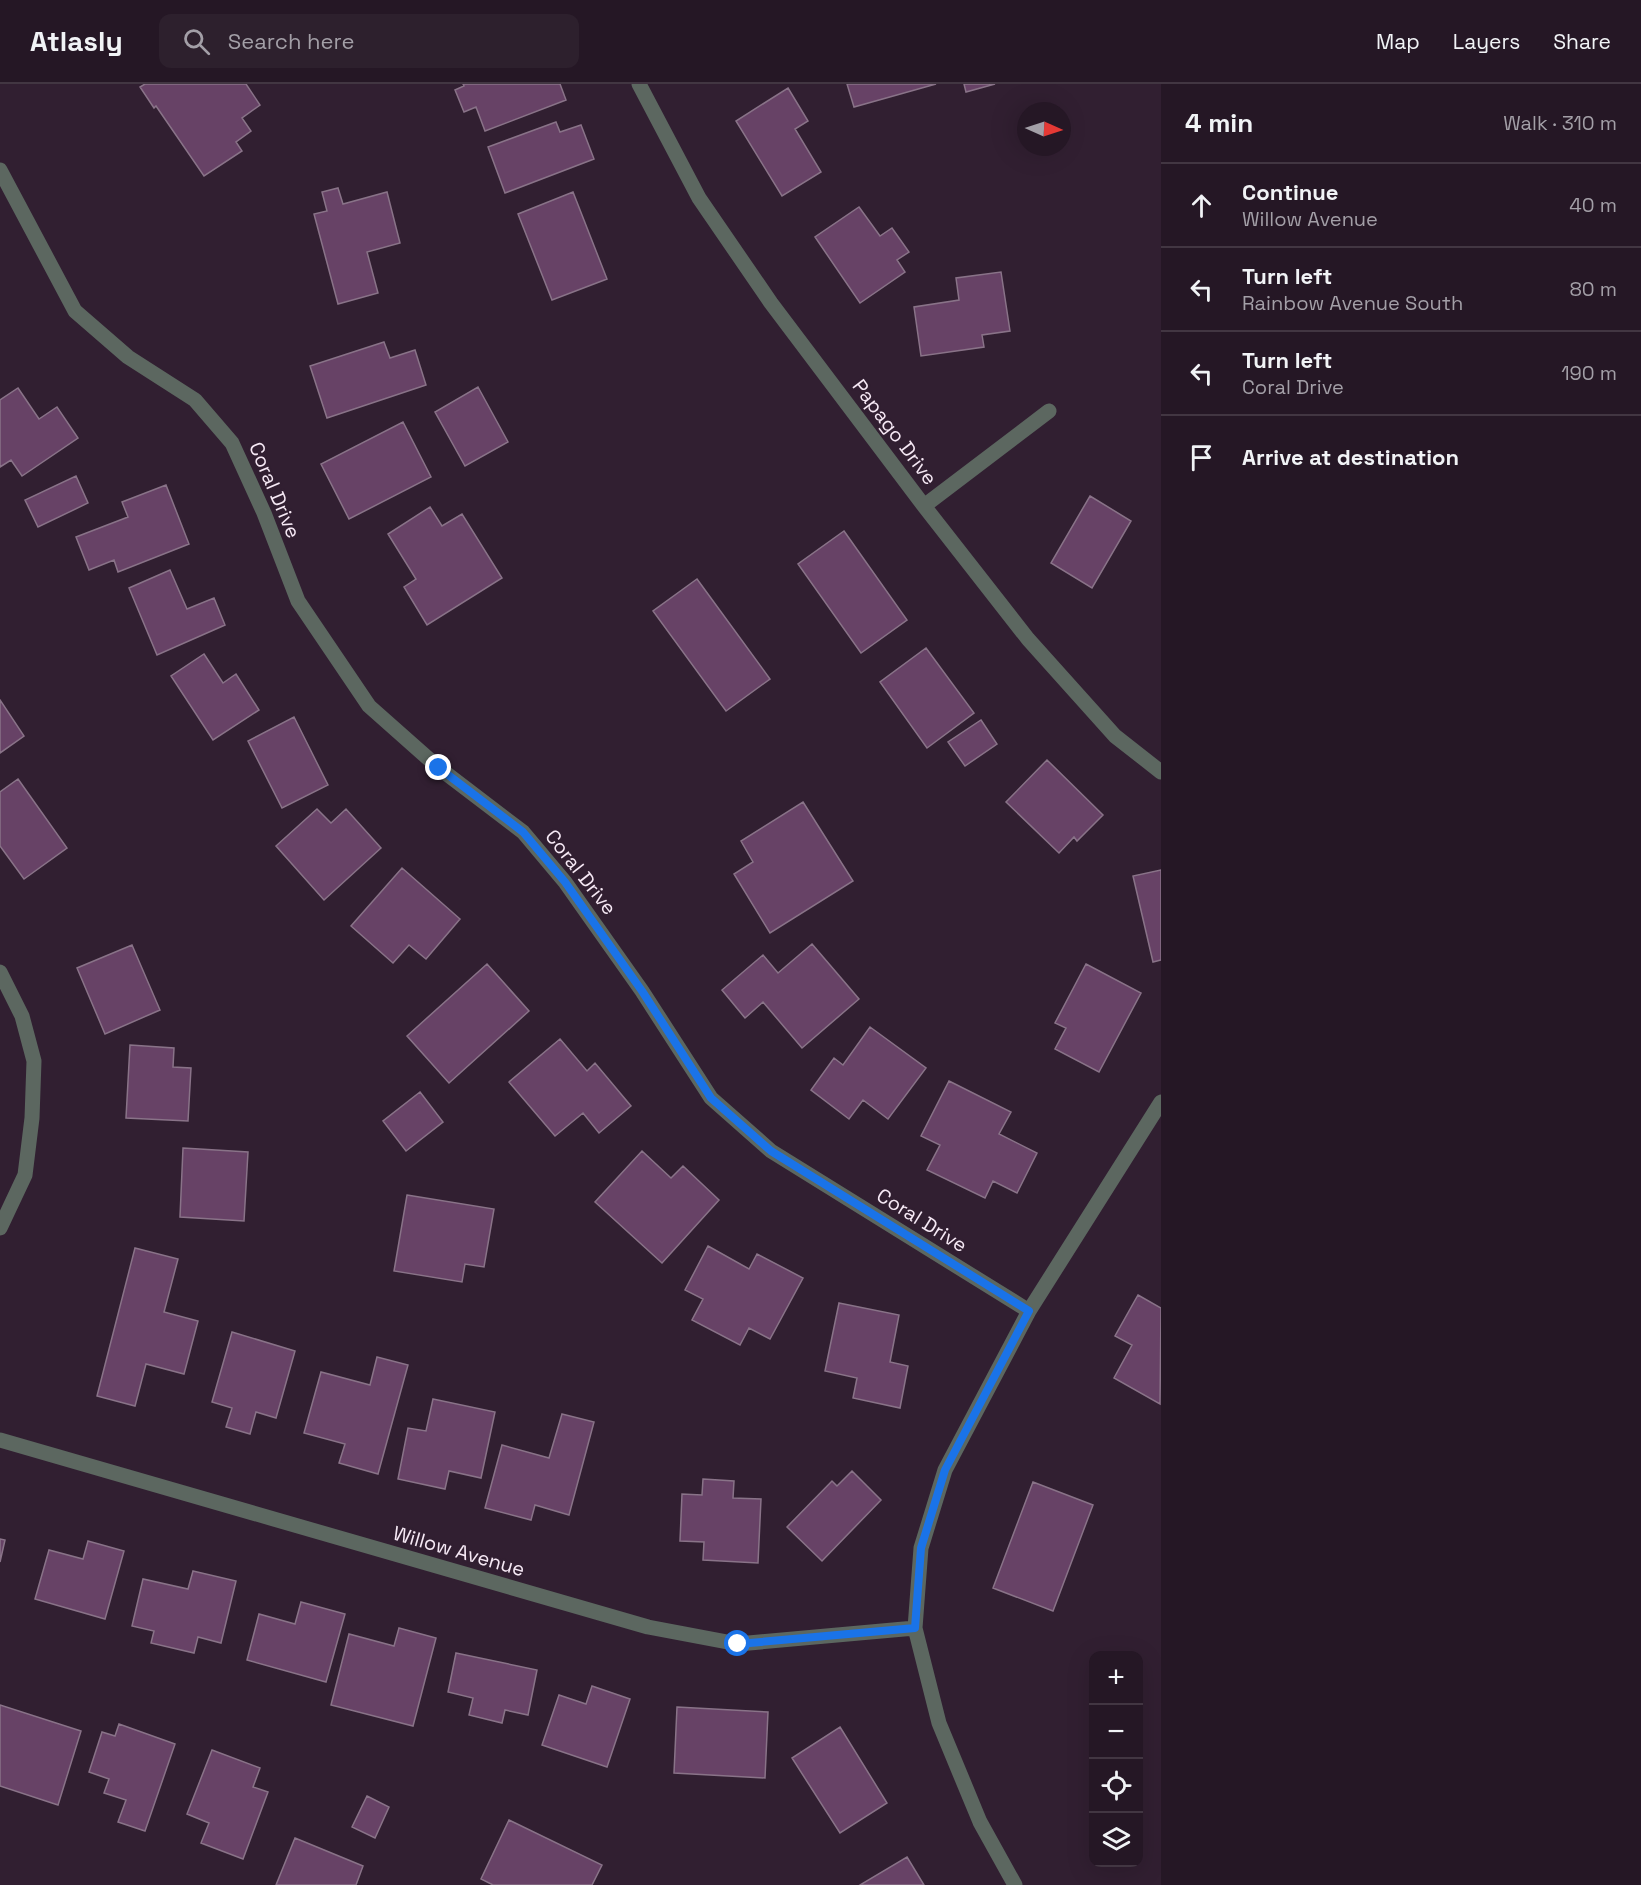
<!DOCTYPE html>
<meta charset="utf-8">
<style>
:root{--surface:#251725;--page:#2d202d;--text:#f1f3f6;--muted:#a39fa7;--line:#423642}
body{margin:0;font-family:"Space Grotesk",sans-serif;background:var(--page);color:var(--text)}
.controls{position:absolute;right:18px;bottom:18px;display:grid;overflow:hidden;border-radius:12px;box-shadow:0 6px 24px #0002}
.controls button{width:54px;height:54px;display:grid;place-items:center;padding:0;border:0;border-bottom:2px solid var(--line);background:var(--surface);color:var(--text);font:30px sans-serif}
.compass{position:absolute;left:1017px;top:18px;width:54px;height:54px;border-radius:50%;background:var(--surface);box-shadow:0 6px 24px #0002;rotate:93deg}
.stop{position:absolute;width:18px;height:18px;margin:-14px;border:4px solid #1a73e8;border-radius:50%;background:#fff}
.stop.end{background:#1a73e8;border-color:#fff;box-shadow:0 2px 6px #0008}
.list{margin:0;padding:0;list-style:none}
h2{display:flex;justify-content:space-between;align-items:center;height:78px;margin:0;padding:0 24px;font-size:26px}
h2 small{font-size:20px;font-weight:400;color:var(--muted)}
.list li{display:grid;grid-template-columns:39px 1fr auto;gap:18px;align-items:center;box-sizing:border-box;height:84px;padding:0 24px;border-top:2px solid var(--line)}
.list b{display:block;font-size:22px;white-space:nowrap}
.list p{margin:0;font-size:20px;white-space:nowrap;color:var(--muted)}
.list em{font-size:20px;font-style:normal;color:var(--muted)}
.icon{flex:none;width:33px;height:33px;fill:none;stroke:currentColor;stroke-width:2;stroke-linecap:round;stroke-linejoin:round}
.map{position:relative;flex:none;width:1161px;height:1801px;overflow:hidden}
header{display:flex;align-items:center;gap:36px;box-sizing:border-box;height:84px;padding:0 30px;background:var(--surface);border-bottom:2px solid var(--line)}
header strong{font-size:28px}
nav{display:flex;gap:33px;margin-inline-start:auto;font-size:21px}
.search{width:420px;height:54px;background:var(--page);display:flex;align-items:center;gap:15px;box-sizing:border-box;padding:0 21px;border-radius:12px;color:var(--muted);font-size:22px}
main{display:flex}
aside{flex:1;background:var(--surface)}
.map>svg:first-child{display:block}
.building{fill:#674266;stroke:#897388;stroke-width:1.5}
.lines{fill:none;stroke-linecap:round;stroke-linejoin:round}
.minor{stroke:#5c6760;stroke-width:15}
.route{stroke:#1a73e8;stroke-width:8}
.labels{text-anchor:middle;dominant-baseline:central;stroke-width:4.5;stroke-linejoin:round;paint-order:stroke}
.street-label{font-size:20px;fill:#f6e9f5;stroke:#311f31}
</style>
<header>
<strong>Atlasly</strong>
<div class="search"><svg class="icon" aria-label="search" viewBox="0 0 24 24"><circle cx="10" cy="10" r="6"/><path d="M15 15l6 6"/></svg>Search here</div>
<nav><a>Map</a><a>Layers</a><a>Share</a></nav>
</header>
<main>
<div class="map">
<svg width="1161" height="1801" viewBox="0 0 1161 1801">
<rect width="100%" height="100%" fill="#311f31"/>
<path class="building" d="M145 0H246L260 21 242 34 251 47 236 58 242 67 204 92 156 22 154 24 140 3Z
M463 0H560L566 16 485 47 476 23 464 28 455 6 464 2Z
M847 0H936L854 23Z
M964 0H995L966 8Z
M788 4 808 37 795 45 821 88 782 112 736 37Z
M556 38 560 48 581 41 594 75 505 109 488 63Z
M338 104 343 120 387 108 400 159 367 168 378 209 338 220 314 130 327 127 322 108Z
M573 108 607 195 552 216 518 130Z
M859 123 880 152 892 144 909 168 897 176 905 188 860 219 815 153Z
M1001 188 1010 247 982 251 984 263 921 272 914 223 959 216 956 194Z
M384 258 390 274 415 266 426 301 327 334 310 282Z
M478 303 508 358 465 382 435 328Z
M18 304 39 335 57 323 78 354 22 392 11 376 0 383V316Z
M403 338 431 393 349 435 321 380Z
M76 392 88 419 38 443 25 416Z
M166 401 189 460 118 488 114 476 89 486 76 453 128 433 122 418Z
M1090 412 1131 437 1092 504 1051 479Z
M430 423 442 442 462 430 502 494 427 541 404 503 416 495 388 450Z
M844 447 907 536 861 569 798 480Z
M170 486 187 525 214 514 225 541 157 571 129 504Z
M697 495 770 595 726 627 653 527Z
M926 564 974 629 927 664 880 598Z
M204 570 223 599 236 590 259 626 213 656 171 592Z
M0 616 24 652 0 669Z
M294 633 328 701 282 724 248 657Z
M981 636 997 660 965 682 948 658Z
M1047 676 1103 731 1077 757 1074 753 1059 769 1006 718Z
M18 695 67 764 24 795 0 762V708Z
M803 718 853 797 770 849 734 790 753 778 741 757Z
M317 725 331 739 346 725 381 764 324 816 276 762Z
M402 784 460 835 426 875 409 861 393 879 351 842Z
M1161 786V876L1153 878 1133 792Z
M812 860 859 915 802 964 763 918 745 934 722 906 763 871 778 889Z
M132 861 160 926 105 950 77 884Z
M487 880 529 927 449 999 407 952Z
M1086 880 1141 909 1099 988 1055 965 1066 944 1055 939Z
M870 943 926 984 888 1035 863 1016 849 1035 811 1006 834 974 843 981Z
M560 955 587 987 595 979 631 1022 599 1049 583 1029 555 1052 509 998Z
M130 961 174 964 173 983 191 984 188 1037 126 1034Z
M949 997 1011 1028 999 1050 1037 1069 1017 1109 993 1097 985 1114 927 1086 940 1061 921 1052Z
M420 1008 443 1038 406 1067 383 1037Z
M183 1064 248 1068 244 1137 180 1133Z
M642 1067 671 1094 683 1082 719 1116 662 1179 595 1118Z
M407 1111 494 1125 484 1183 465 1180 462 1198 394 1187Z
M708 1162 749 1185 757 1170 803 1194 770 1255 749 1244 740 1261 692 1236 703 1215 685 1206Z
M135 1164 178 1175 164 1228 198 1237 184 1290 146 1280 135 1322 97 1312Z
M1138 1211 1161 1224 1160 1320 1114 1294 1132 1261 1115 1252Z
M839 1219 899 1231 890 1278 908 1282 900 1324 853 1314 857 1294 825 1287Z
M232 1248 295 1267 276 1334 256 1328 250 1350 226 1343 232 1324 212 1318Z
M377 1273 408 1281 378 1390 339 1379 345 1360 304 1349 321 1288 370 1301Z
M433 1315 495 1328 481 1394 449 1387 445 1405 398 1395 408 1344 426 1347Z
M562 1330 594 1338 569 1431 535 1421 531 1436 485 1424 502 1361 549 1374Z
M852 1387 881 1416 822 1477 787 1443 832 1397 837 1402Z
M703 1395 734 1397 733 1414 761 1415 758 1479 703 1476 704 1458 680 1457 682 1410 702 1411Z
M1033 1398 1093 1421 1053 1527 993 1504Z
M0 1455 5 1456 0 1478Z
M88 1457 124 1467 105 1535 35 1515 49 1466 83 1475Z
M193 1487 236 1497 221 1559 198 1553 194 1569 151 1559 154 1547 132 1542 143 1495 188 1505Z
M301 1518 345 1530 326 1598 247 1576 259 1530 295 1540Z
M399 1544 436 1554 413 1642 331 1621 349 1550 394 1562Z
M456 1569 537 1586 528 1631 505 1626 502 1639 469 1631 473 1614 448 1608Z
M592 1602 630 1615 607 1683 542 1661 559 1611 586 1620Z
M0 1621 81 1647 58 1721 0 1702Z
M677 1623 768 1628 765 1694 674 1689Z
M119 1640 175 1660 145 1747 118 1738 126 1716 104 1709 109 1695 89 1688 102 1648 115 1652Z
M840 1643 887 1719 840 1749 792 1674Z
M212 1666 260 1684 253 1703 268 1708 243 1775 201 1759 209 1739 187 1730Z
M367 1712 389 1723 375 1754 352 1743Z
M509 1736 602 1781 592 1801H493L481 1795Z
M295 1754 363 1782 356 1801H276Z
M907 1773 924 1801H860Z"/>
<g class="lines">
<path class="minor" d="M639 0 699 114 771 219 924 422 1028 555 1115 652 1161 688
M0 86 75 227 128 273 195 316 232 359 264 429 298 517 369 622 439 684 523 748 565 798 642 907 711 1014 771 1067 1029 1227
M924 422 1049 327
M0 888 22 932 34 977 32 1034 25 1091 0 1144
M0 1356 648 1543 738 1560 915 1544
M1015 1801 980 1738 939 1639 915 1544 921 1464 945 1386 1029 1227 1161 1018"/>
</g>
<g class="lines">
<path class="route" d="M439 684 523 748 565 798 642 907 711 1014 771 1067 1029 1227 945 1386 921 1464 915 1544 738 1560"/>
</g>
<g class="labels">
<g class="street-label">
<text transform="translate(895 348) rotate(53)">Papago Drive</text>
<text transform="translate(275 406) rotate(67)">Coral Drive</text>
<text transform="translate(581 788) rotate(52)">Coral Drive</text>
<text transform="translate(922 1136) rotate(32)">Coral Drive</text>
<text transform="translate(459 1467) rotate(16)">Willow Avenue</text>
</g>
</g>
</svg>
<div class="controls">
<button>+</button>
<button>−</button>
<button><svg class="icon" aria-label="locate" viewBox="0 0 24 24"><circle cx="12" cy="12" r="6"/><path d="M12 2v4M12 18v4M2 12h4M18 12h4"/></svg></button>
<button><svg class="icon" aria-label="layers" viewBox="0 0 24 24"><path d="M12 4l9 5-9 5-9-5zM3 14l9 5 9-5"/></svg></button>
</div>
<svg class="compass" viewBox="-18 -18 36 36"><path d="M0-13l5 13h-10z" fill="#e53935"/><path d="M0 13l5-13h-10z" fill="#a39fa7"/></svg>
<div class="stop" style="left:738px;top:1560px"></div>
<div class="stop end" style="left:439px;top:684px"></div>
</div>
<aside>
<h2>4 min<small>Walk · 310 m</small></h2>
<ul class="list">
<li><svg class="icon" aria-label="ahead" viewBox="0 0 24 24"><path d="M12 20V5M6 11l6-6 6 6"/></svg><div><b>Continue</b><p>Willow Avenue</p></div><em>40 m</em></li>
<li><svg class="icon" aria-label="left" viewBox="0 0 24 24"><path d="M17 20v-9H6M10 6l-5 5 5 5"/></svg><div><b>Turn left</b><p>Rainbow Avenue South</p></div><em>80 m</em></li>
<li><svg class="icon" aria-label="left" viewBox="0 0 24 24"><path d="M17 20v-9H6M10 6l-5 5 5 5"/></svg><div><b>Turn left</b><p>Coral Drive</p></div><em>190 m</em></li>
<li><svg class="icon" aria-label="arrive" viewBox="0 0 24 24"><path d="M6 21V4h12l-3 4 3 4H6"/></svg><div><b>Arrive at destination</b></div></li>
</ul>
</aside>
</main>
